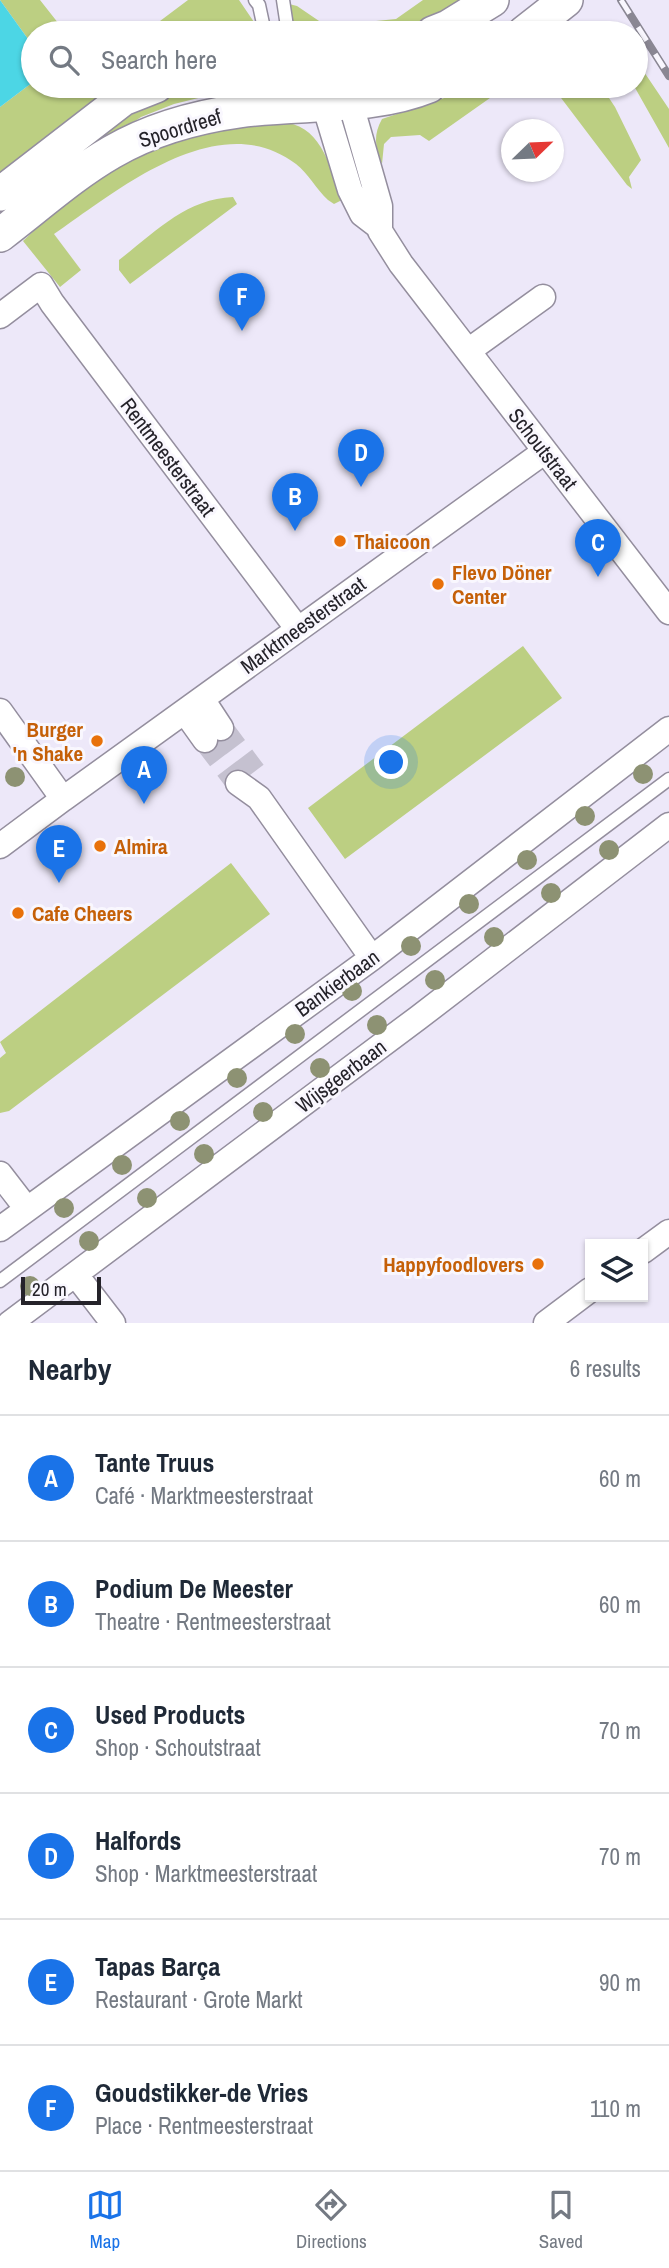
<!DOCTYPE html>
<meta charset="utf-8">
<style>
:root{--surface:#fff;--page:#f2f2f3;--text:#1f2937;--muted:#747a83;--line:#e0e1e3;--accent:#1a73e8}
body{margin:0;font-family:"Archivo Narrow",sans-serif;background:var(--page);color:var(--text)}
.controls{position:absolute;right:21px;bottom:21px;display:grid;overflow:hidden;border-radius:0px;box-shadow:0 2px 5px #0004}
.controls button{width:63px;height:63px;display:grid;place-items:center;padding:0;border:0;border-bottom:2px solid var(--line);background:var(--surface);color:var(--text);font:35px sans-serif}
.compass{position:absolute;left:501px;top:119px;width:63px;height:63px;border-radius:50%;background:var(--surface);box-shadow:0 2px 5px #0004;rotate:67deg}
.scale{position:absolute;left:21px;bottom:18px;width:80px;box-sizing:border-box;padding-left:7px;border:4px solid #25232a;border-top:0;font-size:19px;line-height:24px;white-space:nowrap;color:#25232a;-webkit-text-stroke:5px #f9f7fe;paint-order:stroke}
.you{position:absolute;left:392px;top:763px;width:24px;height:24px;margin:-18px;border:5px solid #fff;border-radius:50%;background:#1a73e8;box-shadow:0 0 0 10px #1a73e833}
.badge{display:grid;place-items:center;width:46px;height:46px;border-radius:50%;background:var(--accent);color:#fff;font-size:23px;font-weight:700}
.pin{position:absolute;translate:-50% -58px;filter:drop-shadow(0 2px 4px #0008)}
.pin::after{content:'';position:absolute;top:37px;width:24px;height:21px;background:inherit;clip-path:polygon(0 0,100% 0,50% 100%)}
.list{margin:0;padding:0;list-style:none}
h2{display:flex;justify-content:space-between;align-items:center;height:91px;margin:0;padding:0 28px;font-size:30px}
h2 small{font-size:23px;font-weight:400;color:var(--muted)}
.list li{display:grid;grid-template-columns:46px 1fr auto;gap:21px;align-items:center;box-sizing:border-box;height:126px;padding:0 28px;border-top:2px solid var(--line)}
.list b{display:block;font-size:26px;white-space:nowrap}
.list p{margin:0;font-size:23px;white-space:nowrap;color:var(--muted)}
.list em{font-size:23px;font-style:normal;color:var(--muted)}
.icon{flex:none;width:38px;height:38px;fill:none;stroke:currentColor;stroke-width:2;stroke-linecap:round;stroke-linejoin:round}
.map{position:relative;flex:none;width:669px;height:1323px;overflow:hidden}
.search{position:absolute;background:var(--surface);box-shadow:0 2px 5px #0004;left:21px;right:21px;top:21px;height:77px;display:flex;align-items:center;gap:18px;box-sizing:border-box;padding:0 24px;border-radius:38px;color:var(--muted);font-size:26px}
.sheet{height:847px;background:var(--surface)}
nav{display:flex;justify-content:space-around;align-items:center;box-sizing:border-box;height:98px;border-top:2px solid var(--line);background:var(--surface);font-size:19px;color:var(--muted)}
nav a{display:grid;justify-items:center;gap:4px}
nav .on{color:var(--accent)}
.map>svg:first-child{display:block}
.green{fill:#bccf82}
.water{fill:#4cd6e5}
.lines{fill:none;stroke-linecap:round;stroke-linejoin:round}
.street-tunnel{stroke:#c5c1d0;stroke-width:24;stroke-dasharray:24 12;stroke-linecap:butt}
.lane-casing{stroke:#948e9e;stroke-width:15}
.street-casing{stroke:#948e9e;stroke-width:27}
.secondary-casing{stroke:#948e9e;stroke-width:36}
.lane{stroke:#fff;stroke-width:12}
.street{stroke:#fff;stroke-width:24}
.secondary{stroke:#fff;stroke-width:33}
.rail-casing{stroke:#8a8793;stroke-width:8}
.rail{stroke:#f9f7fe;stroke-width:5;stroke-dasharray:16;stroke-linecap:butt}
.tree{fill:#8d9273}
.food-dot{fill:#e8710a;stroke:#f9f7fe;stroke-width:2.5}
.labels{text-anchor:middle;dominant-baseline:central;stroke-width:6;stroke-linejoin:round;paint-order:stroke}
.street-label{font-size:21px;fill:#25232a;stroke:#f9f7fe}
.food-label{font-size:21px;font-weight:bold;fill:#c56008;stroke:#f9f7fe;text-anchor:start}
</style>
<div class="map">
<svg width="669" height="1323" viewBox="0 0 669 1323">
<rect width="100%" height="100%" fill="#ede8f9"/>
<path class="green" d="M0 0H40L66 33H33V46Z
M188 0H239L254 22 251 33H144Z
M423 0H468L437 17 396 33H298L291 28 289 4 297 6 322 23 336 25 396 19Z
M636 60 669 109V148L634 86H636Z
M33 82V86H131L0 176V107Z
M207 86H247L174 104 141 117 16 203 119 122 153 102Z
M474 86H507L429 141 420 135 391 137 384 144 382 164C375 148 373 135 382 119L456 94Z
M552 86H601L615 107 641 160 629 177 632 189 627 185Z
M287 123C323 128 331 171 342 200L334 204 328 200C316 189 308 173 296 164 218 105 117 191 54 234L81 270 60 287 23 241 43 222 46 215C75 195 104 173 136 157 182 132 236 127 287 123Z
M233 197 237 204 130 284 119 270V260C155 232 186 199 233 197Z
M523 646 562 698 345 859 308 808Z
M231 863 270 914 9 1111 0 1113V1058L6 1053 0 1042Z"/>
<path class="water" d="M0 0 33 46V82L0 107Z"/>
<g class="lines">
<path class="street-tunnel" d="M221 728 254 772
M205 740 238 783"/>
<defs>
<path id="lane" d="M255 0 259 5 265 33
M283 0 288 33
M0 1281 669 779"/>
<path id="street" d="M300 86 324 104 350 190 362 214 379 227
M328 86 350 101 380 206V231L401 264 669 612
M0 316 41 285 52 303 297 628
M468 351 543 297
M202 699 221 728
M0 711 63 799 0 846
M185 712 205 740
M238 783 259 798 372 958
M63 799 544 452
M0 1174 27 1209
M0 1229 372 958 669 729
M643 1251 669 1232
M76 1275 113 1323
M10 1323 418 1018 669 825
M546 1323 590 1290"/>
<path id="secondary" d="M433 33 448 27 492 0
M524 33 566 0
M0 194 123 99 156 86
M0 235C37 207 72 175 112 152 150 130 196 117 239 111 301 102 370 110 429 86"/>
</defs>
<use href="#lane" class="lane-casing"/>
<use href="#street" class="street-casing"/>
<use href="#secondary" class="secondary-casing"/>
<use href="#lane" class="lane"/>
<use href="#street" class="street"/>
<use href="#secondary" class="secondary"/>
<defs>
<path id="rail" d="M621 0 669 76"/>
</defs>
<use href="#rail" class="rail-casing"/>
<use href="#rail" class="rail"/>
</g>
<g class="tree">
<circle cx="643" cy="774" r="10"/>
<circle cx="15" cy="777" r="10"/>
<circle cx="585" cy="816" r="10"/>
<circle cx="609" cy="850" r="10"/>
<circle cx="527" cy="860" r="10"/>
<circle cx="551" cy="893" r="10"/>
<circle cx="469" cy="904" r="10"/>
<circle cx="494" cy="937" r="10"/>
<circle cx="411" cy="946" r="10"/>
<circle cx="435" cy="980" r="10"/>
<circle cx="352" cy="991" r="10"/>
<circle cx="377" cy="1025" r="10"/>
<circle cx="295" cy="1034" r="10"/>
<circle cx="320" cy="1068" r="10"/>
<circle cx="237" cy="1078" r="10"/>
<circle cx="263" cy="1112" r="10"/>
<circle cx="180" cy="1121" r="10"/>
<circle cx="204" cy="1154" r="10"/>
<circle cx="122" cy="1165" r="10"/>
<circle cx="147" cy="1198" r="10"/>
<circle cx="64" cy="1208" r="10"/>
<circle cx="89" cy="1241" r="10"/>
<circle cx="30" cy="1286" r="10"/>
</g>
<g class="food-dot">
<circle cx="340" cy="541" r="7"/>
<circle cx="438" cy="584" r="7"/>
<circle cx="97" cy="741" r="7"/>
<circle cx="100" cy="846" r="7"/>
<circle cx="18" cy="913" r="7"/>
<circle cx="538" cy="1264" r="7"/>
</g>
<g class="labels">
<g class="street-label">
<text transform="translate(180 128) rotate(-17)">Spoordreef</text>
<text transform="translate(543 449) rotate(52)">Schoutstraat</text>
<text transform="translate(168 457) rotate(53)">Rentmeesterstraat</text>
<text transform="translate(303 625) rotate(-36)">Marktmeesterstraat</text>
<text transform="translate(337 983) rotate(-36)">Bankierbaan</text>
<text transform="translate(341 1076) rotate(-37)">Wijsgeerbaan</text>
</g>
<g class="food-label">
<text x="354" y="541">Thaicoon</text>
<text x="452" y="572">Flevo Döner<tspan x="452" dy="24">Center</tspan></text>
<text x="83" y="729" text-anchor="end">Burger<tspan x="83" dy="24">'n Shake</tspan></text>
<text x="114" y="846">Almira</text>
<text x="32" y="913">Cafe Cheers</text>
<text x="524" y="1264" text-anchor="end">Happyfoodlovers</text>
</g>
</g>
</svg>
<div class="controls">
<button><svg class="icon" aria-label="layers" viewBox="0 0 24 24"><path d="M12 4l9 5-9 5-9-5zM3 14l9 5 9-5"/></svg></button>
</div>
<svg class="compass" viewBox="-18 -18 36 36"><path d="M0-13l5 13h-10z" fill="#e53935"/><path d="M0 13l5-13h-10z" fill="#747a83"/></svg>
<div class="scale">20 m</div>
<div class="you"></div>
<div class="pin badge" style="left:144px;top:804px">A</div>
<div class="pin badge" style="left:295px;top:531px">B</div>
<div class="pin badge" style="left:598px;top:577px">C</div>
<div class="pin badge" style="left:361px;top:487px">D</div>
<div class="pin badge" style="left:59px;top:883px">E</div>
<div class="pin badge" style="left:242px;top:331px">F</div>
<div class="search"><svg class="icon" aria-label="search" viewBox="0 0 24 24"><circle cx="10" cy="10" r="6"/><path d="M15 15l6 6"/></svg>Search here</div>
</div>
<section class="sheet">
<h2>Nearby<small>6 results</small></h2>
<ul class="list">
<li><span class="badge">A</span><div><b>Tante Truus</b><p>Café · Marktmeesterstraat</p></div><em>60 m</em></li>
<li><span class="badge">B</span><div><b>Podium De Meester</b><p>Theatre · Rentmeesterstraat</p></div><em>60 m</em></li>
<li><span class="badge">C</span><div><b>Used Products</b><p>Shop · Schoutstraat</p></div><em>70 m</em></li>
<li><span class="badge">D</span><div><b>Halfords</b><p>Shop · Marktmeesterstraat</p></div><em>70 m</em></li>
<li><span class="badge">E</span><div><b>Tapas Barça</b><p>Restaurant · Grote Markt</p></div><em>90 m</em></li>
<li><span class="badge">F</span><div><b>Goudstikker-de Vries</b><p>Place · Rentmeesterstraat</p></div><em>110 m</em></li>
</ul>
</section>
<nav>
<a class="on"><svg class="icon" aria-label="map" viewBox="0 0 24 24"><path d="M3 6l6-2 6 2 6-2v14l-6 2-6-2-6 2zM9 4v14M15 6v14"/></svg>Map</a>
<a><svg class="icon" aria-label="directions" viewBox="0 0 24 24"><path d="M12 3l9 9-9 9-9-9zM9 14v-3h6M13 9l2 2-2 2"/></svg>Directions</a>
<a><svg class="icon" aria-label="saved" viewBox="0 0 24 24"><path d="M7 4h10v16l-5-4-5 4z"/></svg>Saved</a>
</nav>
